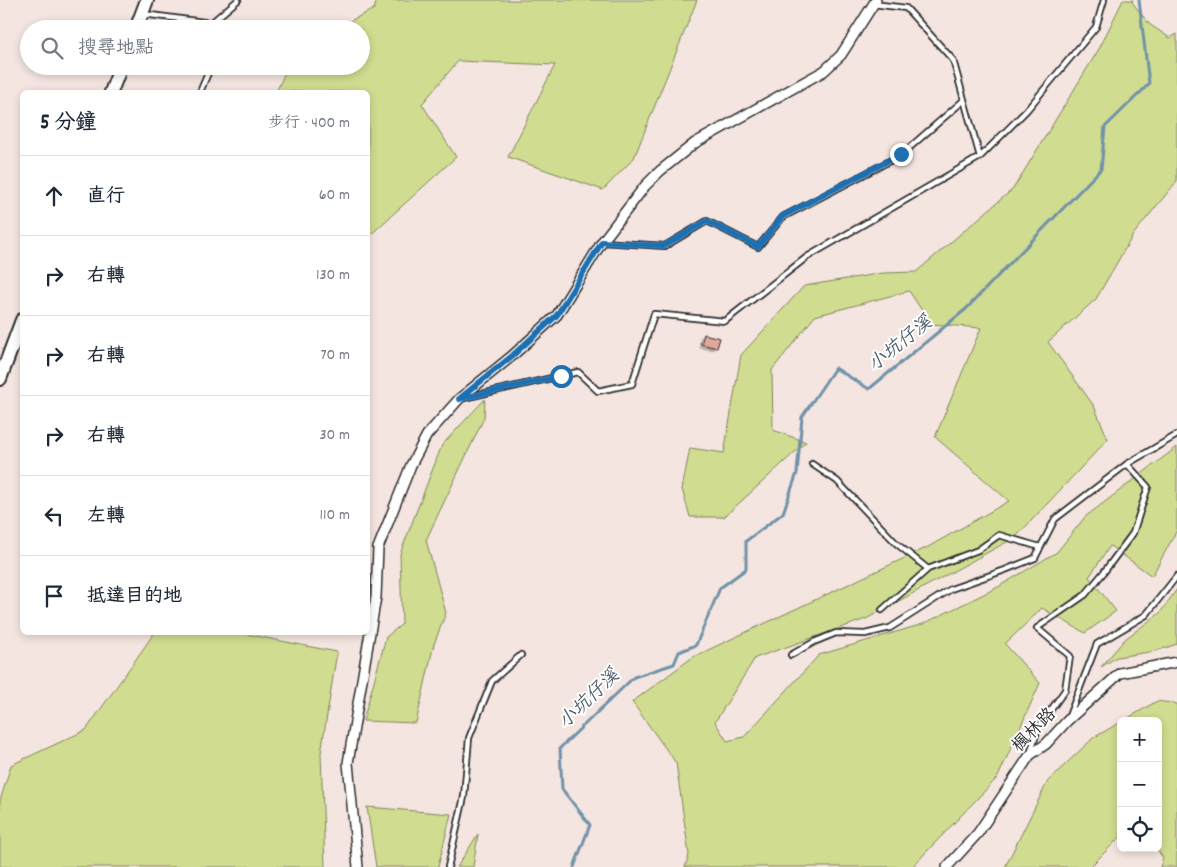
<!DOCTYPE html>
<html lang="zh-TW">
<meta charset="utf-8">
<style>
:root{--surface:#fff;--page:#f6f6f7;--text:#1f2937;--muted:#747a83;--line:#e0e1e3}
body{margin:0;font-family:Dekko,"LXGW WenKai TC",sans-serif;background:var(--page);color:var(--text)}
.controls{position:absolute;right:15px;bottom:15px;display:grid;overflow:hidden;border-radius:8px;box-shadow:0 2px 8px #0003}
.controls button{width:45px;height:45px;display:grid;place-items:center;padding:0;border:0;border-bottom:1px solid var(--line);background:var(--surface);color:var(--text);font:25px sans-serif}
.stop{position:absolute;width:15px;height:15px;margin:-11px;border:4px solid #1f6fb2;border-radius:50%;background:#fff}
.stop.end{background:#1f6fb2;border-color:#fff;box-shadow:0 1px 5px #0008}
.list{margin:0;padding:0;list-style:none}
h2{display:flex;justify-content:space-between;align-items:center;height:65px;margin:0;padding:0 20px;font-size:21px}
h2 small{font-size:16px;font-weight:400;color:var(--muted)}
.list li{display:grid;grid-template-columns:32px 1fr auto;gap:15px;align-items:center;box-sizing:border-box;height:80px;padding:0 20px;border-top:1px solid var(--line)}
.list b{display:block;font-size:19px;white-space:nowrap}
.list em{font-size:16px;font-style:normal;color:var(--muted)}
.icon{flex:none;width:28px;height:28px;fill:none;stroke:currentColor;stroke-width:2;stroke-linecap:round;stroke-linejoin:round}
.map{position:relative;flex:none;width:1177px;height:867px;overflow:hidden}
.search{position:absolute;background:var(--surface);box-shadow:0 2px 8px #0003;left:20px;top:20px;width:350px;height:55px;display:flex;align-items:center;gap:12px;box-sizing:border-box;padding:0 18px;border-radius:28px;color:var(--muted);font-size:19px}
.panel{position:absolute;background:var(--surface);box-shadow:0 2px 8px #0003;left:20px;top:90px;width:350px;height:545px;border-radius:8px}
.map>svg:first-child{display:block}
.green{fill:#d0dc8f;stroke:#7e845d}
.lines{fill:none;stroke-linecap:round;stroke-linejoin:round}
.stream{stroke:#7092a9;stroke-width:3}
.building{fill:#dfa898;stroke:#2b2b2b;filter:url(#shadow)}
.lane-casing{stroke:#2b2b2b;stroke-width:8}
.street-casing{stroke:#2b2b2b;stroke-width:12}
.secondary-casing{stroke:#2b2b2b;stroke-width:16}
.lane{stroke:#fff;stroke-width:4.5}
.street{stroke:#fff;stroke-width:9}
.secondary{stroke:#fff;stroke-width:12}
.route{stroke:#1f6fb2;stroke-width:6}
.labels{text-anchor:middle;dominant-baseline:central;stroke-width:4;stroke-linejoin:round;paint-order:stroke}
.street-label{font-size:18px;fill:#2b2b2b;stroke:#fff}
.water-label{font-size:19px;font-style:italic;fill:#4e5e6a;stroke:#fff}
</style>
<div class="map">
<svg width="1177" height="867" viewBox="0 0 1177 867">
<defs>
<filter id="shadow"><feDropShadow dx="-3" dy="3" stdDeviation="1" flood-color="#0004"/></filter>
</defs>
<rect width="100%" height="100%" fill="#f5e5e0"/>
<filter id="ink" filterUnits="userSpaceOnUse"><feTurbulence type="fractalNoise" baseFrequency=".02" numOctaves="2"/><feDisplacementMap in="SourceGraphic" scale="10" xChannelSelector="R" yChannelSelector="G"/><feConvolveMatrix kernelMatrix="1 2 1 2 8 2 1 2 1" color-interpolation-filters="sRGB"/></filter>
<g filter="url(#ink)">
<path class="green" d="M377 0H697L634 158 603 190 508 157 555 65 458 61 422 104 456 157 368 237V92H276L288 66H361V29H334L374 9Z
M1123 0H1133L1132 2 1149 24 1170 38 1177 34V181L1133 235 1096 299 1048 342 1094 406 1108 439 1016 537 866 619 755 658 715 722 727 741 744 737 819 655 923 624 998 587 1057 552 1085 517 1177 447V530L1152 576 1110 546 1089 577 1116 611 1085 633 1042 608 1005 644 1040 683 998 777 912 867H685L689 855 676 763 632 702 693 657 928 547 1009 501 935 437 981 328 931 324 909 291 815 316 772 370 773 430 806 442 724 517H690L682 489 690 448 724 453 741 355 804 286 883 273 916 272 1013 189 1099 49Z
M485 399 484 418 426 540 446 613 434 644 416 723 363 721 386 637 402 624 400 554 442 445Z
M1177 589V644L1156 651 1117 657 1101 667 1125 639 1160 613Z
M155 632 241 633 337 652 321 753 325 867H0V801L11 765 86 730Z
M1157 701 1177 704V867H1160L1163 858 1156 848H1158V721H1123Z
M1121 722V836L1090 867H1005L1048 781 1093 738Z
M367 807 451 814 438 867H376Z
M478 834 473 867H457Z"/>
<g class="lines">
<path class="stream" d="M574 867 590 825 562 789 560 748 634 677 674 664 679 652 696 645 720 588 746 569V541L783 513 797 473 802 417 835 368 869 389 966 309 1101 169 1105 127 1149 84 1139 0"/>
</g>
<path class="building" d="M704 334 720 338 717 348 701 344Z"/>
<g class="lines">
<defs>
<path id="lane" d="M143 14 211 23
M212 29 211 23 238 0
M200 92 211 66
M980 157 1026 111 1096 27 1104 0
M602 242 665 246 707 221 758 247 783 217 901 155 964 100
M464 398 578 372 598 391 632 384 654 314 725 321 807 257 980 157 953 60 906 8 873 4
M812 464 837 481 897 544 928 569
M882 610 928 569 978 550 999 535 1040 547
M791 655 814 642 836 633 865 634 890 628 951 589 1005 570 1035 558 1055 519 1127 464 1177 435
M1069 716 1097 644 1146 615 1177 576
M1030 754 1038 728 1065 690 1070 656 1037 628 1085 595 1104 572 1133 533 1148 487 1127 464
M448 867 464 797 469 738 492 681 521 655"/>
<path id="street" d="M358 867 348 763 376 597 378 548 411 465 427 435 459 399 512 356 557 315 602 242 645 186 660 171 695 143 824 71 841 55 876 0
M947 867 978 833 1030 755 1046 744 1067 721 1120 673 1177 662"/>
<path id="secondary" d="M136 29 147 0
M111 92 121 66
M0 379 22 320"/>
</defs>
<use href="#lane" class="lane-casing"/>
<use href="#street" class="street-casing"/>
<use href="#secondary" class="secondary-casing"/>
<use href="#lane" class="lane"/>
<use href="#street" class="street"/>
<use href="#secondary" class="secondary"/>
</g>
</g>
<g class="lines" filter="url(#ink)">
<path class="route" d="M561 376 459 399 512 356 557 315 602 242 664 246 707 221 758 247 783 216 901 154"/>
</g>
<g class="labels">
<g class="street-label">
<text transform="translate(1035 731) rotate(-45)">楓林路</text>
</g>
<g class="water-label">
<text transform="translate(901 345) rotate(-39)">小坑仔溪</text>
<text transform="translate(590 700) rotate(-44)">小坑仔溪</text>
</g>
</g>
</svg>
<div class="controls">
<button>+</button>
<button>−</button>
<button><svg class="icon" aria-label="locate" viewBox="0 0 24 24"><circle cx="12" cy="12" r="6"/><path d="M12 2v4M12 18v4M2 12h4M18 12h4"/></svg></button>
</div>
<div class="stop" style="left:561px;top:376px"></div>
<div class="stop end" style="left:901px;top:154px"></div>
<div class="search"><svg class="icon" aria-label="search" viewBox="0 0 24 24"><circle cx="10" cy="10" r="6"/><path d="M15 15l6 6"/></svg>搜尋地點</div>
<section class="panel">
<h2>5 分鐘<small>步行 · 400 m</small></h2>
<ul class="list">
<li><svg class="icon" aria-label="ahead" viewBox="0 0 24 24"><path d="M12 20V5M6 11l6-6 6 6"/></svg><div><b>直行</b></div><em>60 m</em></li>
<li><svg class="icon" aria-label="right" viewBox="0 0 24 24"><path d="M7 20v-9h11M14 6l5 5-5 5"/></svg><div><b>右轉</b></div><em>130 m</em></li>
<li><svg class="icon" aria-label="right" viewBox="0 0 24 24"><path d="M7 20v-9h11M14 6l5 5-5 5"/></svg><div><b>右轉</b></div><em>70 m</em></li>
<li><svg class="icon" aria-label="right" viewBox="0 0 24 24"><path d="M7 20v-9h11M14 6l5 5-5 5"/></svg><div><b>右轉</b></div><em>30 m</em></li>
<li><svg class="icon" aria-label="left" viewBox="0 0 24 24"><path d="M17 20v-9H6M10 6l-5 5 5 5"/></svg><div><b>左轉</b></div><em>110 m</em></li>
<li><svg class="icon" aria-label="arrive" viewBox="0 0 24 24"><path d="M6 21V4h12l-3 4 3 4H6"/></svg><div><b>抵達目的地</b></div></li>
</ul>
</section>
</div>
